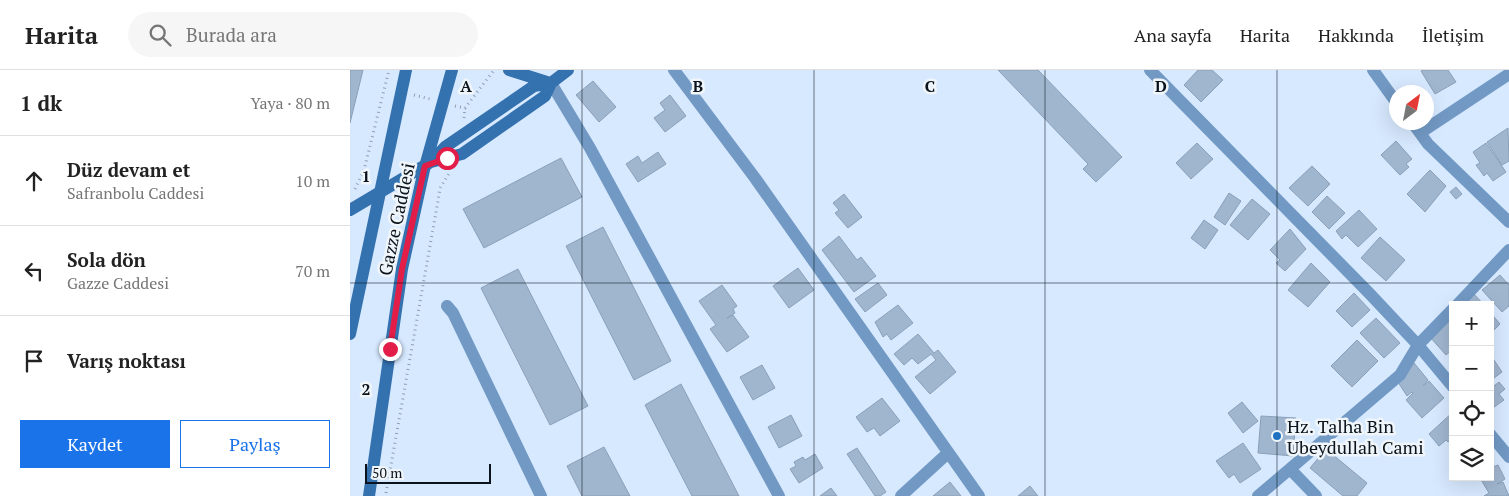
<!DOCTYPE html>
<html lang="tr">
<meta charset="utf-8">
<style>
:root{--surface:#fff;--page:#f6f6f6;--text:#222;--muted:#767676;--line:#e0e0e0;--accent:#1a73e8}
body{margin:0;font-family:"PT Serif",serif;background:var(--page);color:var(--text)}
.controls{position:absolute;right:15px;bottom:15px;display:grid;overflow:hidden;border-radius:0px;box-shadow:0 5px 20px #0002}
.controls button{width:45px;height:45px;display:grid;place-items:center;padding:0;border:0;border-bottom:1px solid var(--line);background:var(--surface);color:var(--text);font:25px sans-serif}
.compass{position:absolute;left:1039px;top:15px;width:45px;height:45px;border-radius:50%;background:var(--surface);box-shadow:0 5px 20px #0002;rotate:32deg}
.scale{position:absolute;left:15px;bottom:12px;width:126px;box-sizing:border-box;padding-left:5px;border:2px solid #0a121b;border-top:0;font-size:14px;line-height:18px;white-space:nowrap;color:#0a121b;-webkit-text-stroke:4px #f0f5fa;paint-order:stroke}
.stop{position:absolute;width:15px;height:15px;margin:-11px;border:4px solid #e11d48;border-radius:50%;background:#fff}
.stop.end{background:#e11d48;border-color:#fff;box-shadow:0 1px 5px #0008}
.list{margin:0;padding:0;list-style:none}
h2{display:flex;justify-content:space-between;align-items:center;height:65px;margin:0;padding:0 20px;font-size:21px}
h2 small{font-size:16px;font-weight:400;color:var(--muted)}
.list li{display:grid;grid-template-columns:32px 1fr auto;gap:15px;align-items:center;box-sizing:border-box;height:90px;padding:0 20px;border-top:1px solid var(--line)}
.list b{display:block;font-size:19px;white-space:nowrap}
.list p{margin:0;font-size:16px;white-space:nowrap;color:var(--muted)}
.list em{font-size:16px;font-style:normal;color:var(--muted)}
.actions{display:flex;gap:10px;padding:15px 20px}
.actions a{flex:1;padding:11px 0;border:1px solid var(--accent);border-radius:0px;text-align:center;font-size:18px;color:var(--accent)}
.actions .main{background:var(--accent);color:#fff}
.icon{flex:none;width:28px;height:28px;fill:none;stroke:currentColor;stroke-width:2;stroke-linecap:round;stroke-linejoin:round}
.map{position:relative;flex:none;width:1159px;height:426px;overflow:hidden}
header{display:flex;align-items:center;gap:30px;box-sizing:border-box;height:70px;padding:0 25px;background:var(--surface);border-bottom:1px solid var(--line)}
header strong{font-size:24px}
nav{display:flex;gap:28px;margin-inline-start:auto;font-size:18px}
.search{width:350px;height:45px;background:var(--page);display:flex;align-items:center;gap:12px;box-sizing:border-box;padding:0 18px;border-radius:28px;color:var(--muted);font-size:19px}
main{display:flex}
aside{flex:1;background:var(--surface)}
.map>svg:first-child{display:block}
.building{fill:#a0b6cf;stroke:#8aa0b9}
.lines{fill:none;stroke-linecap:round;stroke-linejoin:round}
.path{stroke:#909fb0;stroke-width:3;stroke-dasharray:1 4;stroke-linecap:butt}
.street{stroke:#7299c4;stroke-width:12}
.secondary{stroke:#3471af;stroke-width:12}
.route{stroke:#e11d48;stroke-width:6}
.grid{fill:none;stroke:#0a121b;stroke-width:1;stroke-opacity:0.55}
.poi-dot{fill:#1f72c0;stroke:#f0f5fa;stroke-width:2}
.labels{text-anchor:middle;dominant-baseline:central;stroke-width:5;stroke-linejoin:round;paint-order:stroke}
.street-label{font-size:18px;fill:#0a121b;stroke:#f0f5fa}
.poi-label{font-size:18px;fill:#0a121b;stroke:#f0f5fa;text-anchor:start}
.grid-label{font-size:16px;text-anchor:middle;font-weight:bold;fill:#0a121b;stroke:#f0f5fa;stroke-width:5;stroke-linejoin:round;paint-order:stroke}
</style>
<header>
<strong>Harita</strong>
<div class="search"><svg class="icon" aria-label="search" viewBox="0 0 24 24"><circle cx="10" cy="10" r="6"/><path d="M15 15l6 6"/></svg>Burada ara</div>
<nav><a>Ana sayfa</a><a>Harita</a><a>Hakkında</a><a>İletişim</a></nav>
</header>
<main>
<aside>
<h2>1 dk<small>Yaya · 80 m</small></h2>
<ul class="list">
<li><svg class="icon" aria-label="ahead" viewBox="0 0 24 24"><path d="M12 20V5M6 11l6-6 6 6"/></svg><div><b>Düz devam et</b><p>Safranbolu Caddesi</p></div><em>10 m</em></li>
<li><svg class="icon" aria-label="left" viewBox="0 0 24 24"><path d="M17 20v-9H6M10 6l-5 5 5 5"/></svg><div><b>Sola dön</b><p>Gazze Caddesi</p></div><em>70 m</em></li>
<li><svg class="icon" aria-label="arrive" viewBox="0 0 24 24"><path d="M6 21V4h12l-3 4 3 4H6"/></svg><div><b>Varış noktası</b></div></li>
</ul>
<div class="actions"><a class="main">Kaydet</a><a>Paylaş</a></div>
</aside>
<div class="map">
<svg width="1159" height="426" viewBox="0 0 1159 426">
<rect width="100%" height="100%" fill="#d7e9ff"/>
<path class="building" d="M0 0H13L0 53Z
M648 0H688L772 87 746 112 733 99 738 94Z
M848 0H862L873 10 851 32 834 15Z
M1074 0H1098L1106 12 1085 24 1071 1Z
M243 11 266 37 249 52 226 25Z
M320 25 336 46 315 62 304 48 315 40 310 33Z
M1158 58 1159 91 1152 95 1137 72Z
M1046 71 1062 89 1056 94 1059 97 1050 105 1031 85Z
M847 73 863 89 841 109 826 93Z
M1136 73 1156 102 1143 111 1137 103 1134 106 1126 95 1130 93 1123 82Z
M308 82 316 94 288 112 276 94 288 86 292 93Z
M211 88 232 127 134 178 113 139Z
M962 96 980 114 958 136 939 118Z
M1080 100 1096 116 1075 142 1057 124Z
M1106 117 1112 124 1106 129 1100 122Z
M879 123 891 131 875 155 864 147Z
M494 124 512 147 498 158 485 143 489 140 483 133Z
M977 126 995 143 979 159 962 142Z
M902 129 920 144 898 170 880 155Z
M1009 140 1027 159 1008 177 996 165 992 169 986 161Z
M854 150 868 160 855 179 841 168Z
M253 157 321 291 284 310 216 176Z
M940 159 956 179 935 201 926 193 930 190 920 180Z
M489 166 507 190 511 187 526 206 504 222 472 180Z
M1030 167 1055 190 1036 211 1011 188Z
M961 193 980 212 958 237 938 220Z
M448 198 464 220 439 238 423 216Z
M168 199 238 336 200 355 131 218Z
M1150 205 1159 215V236L1152 242 1132 220Z
M528 213 537 225 515 242 505 229Z
M372 215 387 236 383 239 385 243 377 248 383 245 399 267 377 282 360 259 366 255 349 231Z
M1004 223 1020 240 1002 257 986 241Z
M1124 224 1134 235H1111Z
M548 235 563 253 541 270 537 264 533 267 525 252Z
M1140 242 1150 254 1144 260 1140 257Z
M1101 247 1103 279 1096 285 1079 266Z
M1026 248 1050 273 1034 288 1010 263Z
M568 264 584 283 588 280 606 302 580 324 565 307 586 290 581 284 568 294 562 288 554 295 544 284Z
M1007 270 1028 291 1002 317 981 296Z
M1142 287 1152 302 1140 311V288Z
M1064 293 1078 310 1073 316 1079 311 1094 328 1072 348 1056 330 1063 323 1062 322 1057 326 1046 309Z
M412 295 425 318 403 330 390 307Z
M1149 312 1155 319 1149 324 1154 330 1140 340V319Z
M331 314 389 426H342L295 335Z
M532 328 550 351 530 366 524 358 517 362 506 347Z
M892 332 908 351 893 363 878 343Z
M1103 342V368L1098 372 1096 370 1089 376 1079 364Z
M441 345 452 366 429 378 418 357Z
M911 346 946 348 943 386 908 383Z
M893 373 911 399 890 413 884 404 879 408 866 391Z
M254 377 280 426H232L217 396Z
M507 378 536 422 530 426H525L497 384Z
M976 379 1017 413 1007 426H993L960 398Z
M465 384 473 398 449 413 440 399 446 396 444 392 453 387 455 390Z
M1148 395 1155 409 1147 414 1153 412 1159 426H1134L1139 423 1130 408 1140 407V398Z
M600 412 611 426H583Z
M680 416 688 426H668Z
M481 418 487 426H470Z"/>
<g class="lines">
<path class="path" d="M64 25 80 29
M105 36 115 38 144 0
M114 48 115 38
M5 119 14 100 39 0
M36 423 88 131 90 118 100 102"/>
<path class="street" d="M324 0 405 108 629 426
M800 0 1019 223 1068 275 1103 317
M1023 0 1046 32
M201 13 240 78 429 426
M1062 52 1078 74 1159 152
M1070 63 1159 4
M1107 235 1159 180
M97 236 103 243 191 426
M1140 364 1159 387
M940 399 966 426
M551 426 598 383
M908 426 1050 305 1068 275 1103 239"/>
<path class="secondary" d="M159 0 197 12
M201 13 184 16 95 77 81 92 112 84 195 26 201 13 218 0
M0 140 79 93
M0 264 56 0
M19 426 52 199 74 100 102 0"/>
</g>
<g class="lines">
<path class="route" d="M40 279 52 199 74 100 75 96 97 88"/>
</g>
<path class="grid" d="M232 0V426M464 0V426M695 0V426M927 0V426M0 213H1159"/>
<circle class="poi-dot" cx="927" cy="366" r="5"/>
<g class="labels">
<g class="street-label">
<text transform="translate(46 149) rotate(-78)">Gazze Caddesi</text>
</g>
<g class="poi-label">
<text x="937" y="356">Hz. Talha Bin<tspan x="937" dy="21">Ubeydullah Cami</tspan></text>
</g>
</g>
<g class="grid-label">
<text x="116" y="22">A</text>
<text x="348" y="22">B</text>
<text x="580" y="22">C</text>
<text x="811" y="22">D</text>
<text x="16" y="112">1</text>
<text x="16" y="325">2</text>
</g>
</svg>
<div class="controls">
<button>+</button>
<button>−</button>
<button><svg class="icon" aria-label="locate" viewBox="0 0 24 24"><circle cx="12" cy="12" r="6"/><path d="M12 2v4M12 18v4M2 12h4M18 12h4"/></svg></button>
<button><svg class="icon" aria-label="layers" viewBox="0 0 24 24"><path d="M12 4l9 5-9 5-9-5zM3 14l9 5 9-5"/></svg></button>
</div>
<svg class="compass" viewBox="-18 -18 36 36"><path d="M0-13l5 13h-10z" fill="#e53935"/><path d="M0 13l5-13h-10z" fill="#767676"/></svg>
<div class="scale">50 m</div>
<div class="stop" style="left:97px;top:88px"></div>
<div class="stop end" style="left:40px;top:279px"></div>
</div>
</main>
